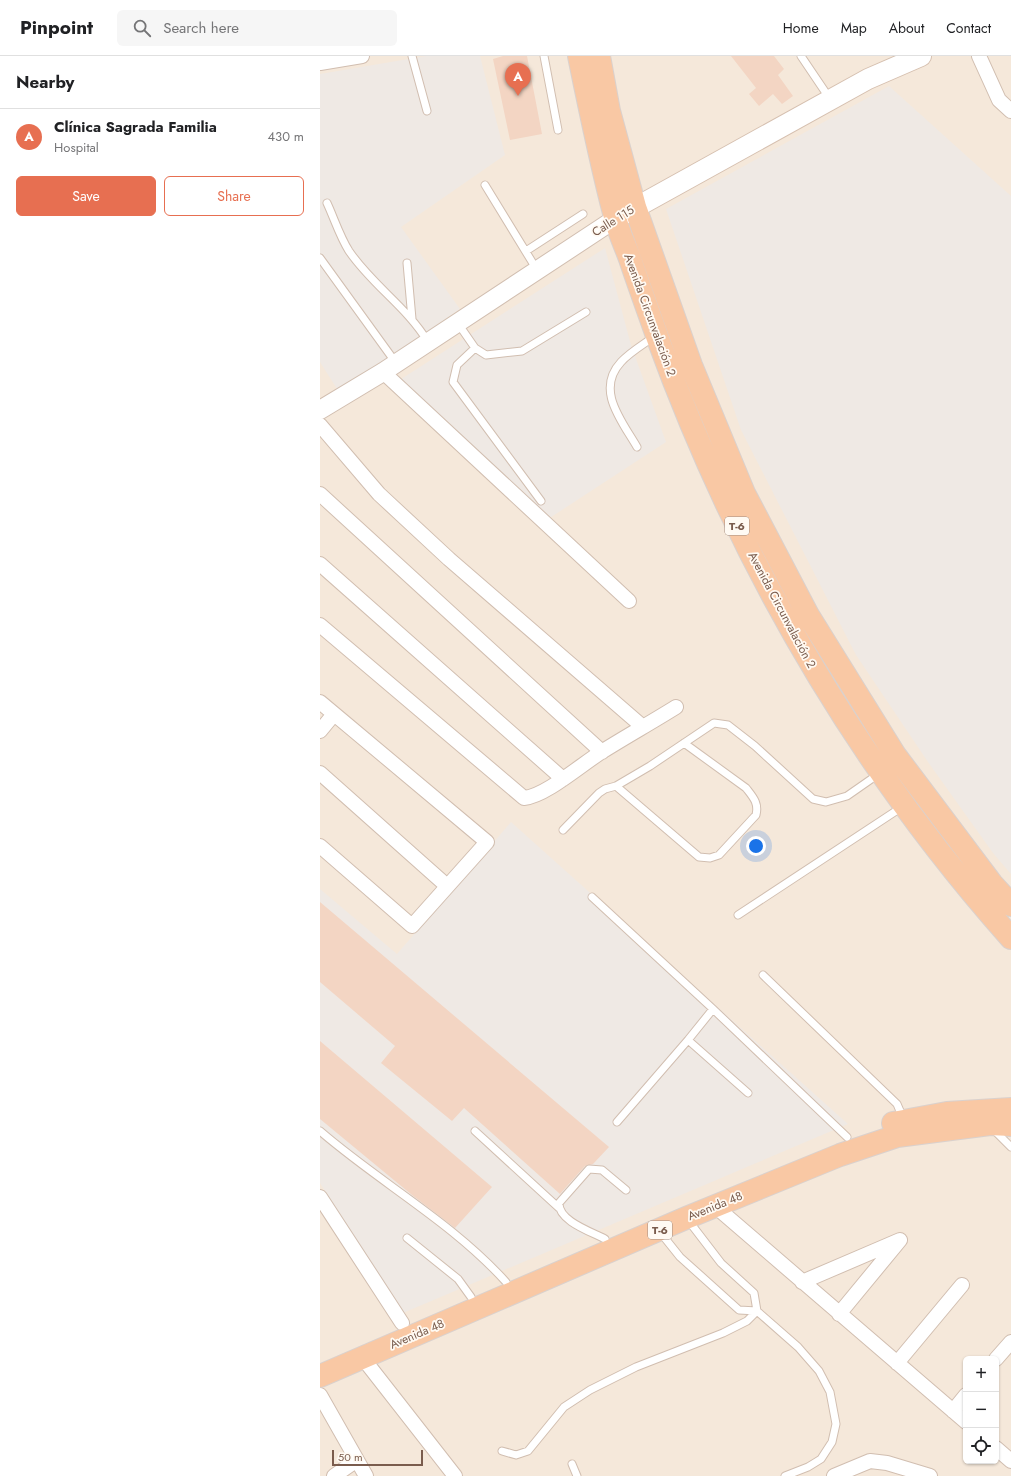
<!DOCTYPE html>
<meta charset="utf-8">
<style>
:root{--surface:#fff;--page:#f6f6f6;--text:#202124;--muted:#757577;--line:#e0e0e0;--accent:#e76f51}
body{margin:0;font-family:Jost,sans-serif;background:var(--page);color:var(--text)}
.controls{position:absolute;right:12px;bottom:12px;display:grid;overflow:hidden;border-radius:6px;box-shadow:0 1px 3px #0004}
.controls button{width:36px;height:36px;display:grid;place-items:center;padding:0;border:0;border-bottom:1px solid var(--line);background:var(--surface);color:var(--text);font:20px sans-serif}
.scale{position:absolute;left:12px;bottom:10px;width:91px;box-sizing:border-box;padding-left:4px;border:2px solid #7a5c4d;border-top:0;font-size:11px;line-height:14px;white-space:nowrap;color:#7a5c4d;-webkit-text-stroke:3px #fffaf3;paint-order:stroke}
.you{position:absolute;left:436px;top:790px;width:14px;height:14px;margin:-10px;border:3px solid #fff;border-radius:50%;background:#1a73e8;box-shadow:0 0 0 6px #1a73e833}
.badge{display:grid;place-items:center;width:26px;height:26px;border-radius:50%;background:var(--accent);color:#fff;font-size:13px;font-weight:700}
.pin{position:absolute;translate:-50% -33px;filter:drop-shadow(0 1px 2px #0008)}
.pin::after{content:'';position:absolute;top:21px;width:14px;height:12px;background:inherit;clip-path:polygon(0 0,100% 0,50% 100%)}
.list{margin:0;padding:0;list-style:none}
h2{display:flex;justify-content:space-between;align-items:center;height:52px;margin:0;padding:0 16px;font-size:17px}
h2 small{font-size:13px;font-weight:400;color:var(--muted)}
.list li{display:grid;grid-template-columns:26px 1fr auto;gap:12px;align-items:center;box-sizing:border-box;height:56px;padding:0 16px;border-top:1px solid var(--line)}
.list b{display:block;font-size:15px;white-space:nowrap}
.list p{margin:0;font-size:13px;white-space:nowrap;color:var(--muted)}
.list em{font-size:13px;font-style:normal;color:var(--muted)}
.actions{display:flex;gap:8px;padding:12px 16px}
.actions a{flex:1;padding:9px 0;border:1px solid var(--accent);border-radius:6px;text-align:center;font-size:14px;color:var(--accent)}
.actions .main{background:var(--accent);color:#fff}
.icon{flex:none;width:22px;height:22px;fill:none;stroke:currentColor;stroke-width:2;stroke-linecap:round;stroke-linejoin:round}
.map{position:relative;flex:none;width:691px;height:1420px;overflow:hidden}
header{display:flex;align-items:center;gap:24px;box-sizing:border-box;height:56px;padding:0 20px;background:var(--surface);border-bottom:1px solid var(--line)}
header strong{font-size:19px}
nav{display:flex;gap:22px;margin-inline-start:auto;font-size:14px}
.search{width:280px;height:36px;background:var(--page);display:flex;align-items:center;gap:10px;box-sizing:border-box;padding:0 14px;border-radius:6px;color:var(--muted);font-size:15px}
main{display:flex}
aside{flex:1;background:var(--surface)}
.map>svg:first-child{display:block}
.residential{fill:#f5e8da;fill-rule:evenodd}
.industrial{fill:#efe9e4}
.building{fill:#f3d5c3}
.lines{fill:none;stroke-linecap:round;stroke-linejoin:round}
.service-casing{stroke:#d1beb0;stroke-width:9}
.minor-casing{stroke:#d1beb0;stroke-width:16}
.tertiary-casing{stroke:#d1beb0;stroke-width:20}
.secondary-casing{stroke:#d6c0b0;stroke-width:22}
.trunk-casing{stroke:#dad1cd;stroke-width:24}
.service{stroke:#fff;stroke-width:7}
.minor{stroke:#fff;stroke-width:14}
.tertiary{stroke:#fff;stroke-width:18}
.secondary{stroke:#fff;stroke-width:20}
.trunk{stroke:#f9c8a4;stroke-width:22}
.labels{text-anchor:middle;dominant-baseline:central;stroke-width:3.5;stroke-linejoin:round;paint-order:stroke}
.shield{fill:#fffaf3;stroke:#a28b7f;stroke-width:1}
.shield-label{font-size:11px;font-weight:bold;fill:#7a5c4d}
.street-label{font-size:12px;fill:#7a5c4d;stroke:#fffaf3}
</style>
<header>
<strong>Pinpoint</strong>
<div class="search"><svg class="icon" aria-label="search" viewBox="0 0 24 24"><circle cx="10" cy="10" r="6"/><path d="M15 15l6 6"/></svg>Search here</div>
<nav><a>Home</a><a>Map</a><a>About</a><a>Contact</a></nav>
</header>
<main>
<aside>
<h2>Nearby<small></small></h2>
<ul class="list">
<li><span class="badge">A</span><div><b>Clínica Sagrada Familia</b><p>Hospital</p></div><em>430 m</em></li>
</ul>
<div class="actions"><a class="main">Save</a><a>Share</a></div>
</aside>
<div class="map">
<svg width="691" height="1420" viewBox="0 0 691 1420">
<rect width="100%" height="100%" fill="#fdf6ec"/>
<path class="residential" d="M0 0H691V1420H0ZM646 1303H676V1405H646Z"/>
<path class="industrial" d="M106 0H160L185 99 81 171 140 253 19 336 0 306V18Z
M569 30 691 140V818L673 797 608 706 536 599 421 374 346 153Z
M285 192 311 289 346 386 222 467 75 327Z
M191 766 528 1068 83 1257 0 1127V833L77 898Z"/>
<path class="building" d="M183 0H207L222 78 190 84 173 3Z
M411 0H454L464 13 458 19 473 40 462 48 453 38 439 50 429 38 436 32Z
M0 846 289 1091 273 1108 265 1110 240 1138 144 1052 132 1065 61 1007 75 990 0 926Z
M0 985 172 1131 135 1172 92 1139 0 1063Z"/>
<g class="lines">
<defs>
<path id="service" d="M92 0 107 55
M224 0 238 74
M481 0 510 43
M165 129 217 214
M7 147C14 162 20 181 29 195 52 229 87 251 108 286
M206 195 263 158
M0 202 76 307
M87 207 92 263
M137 266 155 292 166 299 202 295 266 256
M155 292 137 309 133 326 221 445
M317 391C302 365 275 334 301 306 310 296 324 288 335 280
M296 730 379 801 390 802 399 799 436 759C439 747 433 741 426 732L364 687
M243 774 279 737 285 733 296 730 330 710 394 667 408 669 435 690 493 743 506 746 527 740 560 717
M272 841 393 953 527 1081
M418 859 582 751
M443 919 577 1048 583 1062
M368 984 428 1037
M297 1066 368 984 393 953
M673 1073 691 1091
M0 1075C60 1127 132 1166 186 1226
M155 1075 239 1152
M368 1164 401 1207 434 1237 437 1255 478 1291 499 1315 510 1336 516 1368 512 1386 501 1403 488 1411 465 1420
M340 1176 360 1201 419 1254 437 1255
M87 1182 138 1223 151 1241
M285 1183C272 1176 238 1165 239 1147L269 1113 282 1114 306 1134
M182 1395 196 1399 208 1395 244 1351 270 1334 316 1311 403 1277 427 1265 437 1255
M252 1408 257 1420"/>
<path id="minor" d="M659 0 679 44 691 55
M0 7 42 0
M63 316 309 545
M0 369 59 438 129 503 323 671
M0 438 282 696
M0 508 243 723
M0 569 204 742C226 740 263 707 283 695 307 680 332 666 356 651
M0 646 167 786 92 870 0 790
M0 675 14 658
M0 717 127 830
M0 1141 82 1267
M396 1151 646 1366
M482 1226 580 1184 519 1258
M42 1301 135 1420
M676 1303 691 1286
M577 1307 642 1229
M0 1339 46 1420
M633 1355 646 1339
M676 1392 691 1405
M14 1420 37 1404
M514 1420 550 1405 567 1407 610 1420"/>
<path id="tertiary" d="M0 354 63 316 295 163"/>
<path id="secondary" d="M295 163 548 23 601 0"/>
<path id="trunk" d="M259 0C270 54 281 108 295 161 298 175 305 189 310 203 319 230 329 257 338 283 419 505 534 705 691 882
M279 0 289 55 315 151 371 309 424 437 488 559 575 699 672 828 691 849
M573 1067 627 1057 691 1053
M0 1320 366 1162 520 1099 577 1080 670 1068 691 1069"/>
</defs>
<use href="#service" class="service-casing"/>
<use href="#minor" class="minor-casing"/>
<use href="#tertiary" class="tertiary-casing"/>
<use href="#secondary" class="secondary-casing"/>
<use href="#trunk" class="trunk-casing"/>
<use href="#service" class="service"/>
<use href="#minor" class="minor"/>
<use href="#tertiary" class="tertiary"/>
<use href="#secondary" class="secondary"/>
<use href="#trunk" class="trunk"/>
</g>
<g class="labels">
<g class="shield">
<rect x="405" y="461" width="24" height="18" rx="3"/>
<rect x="328" y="1165" width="24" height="18" rx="3"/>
</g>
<g class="shield-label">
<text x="417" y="470">T-6</text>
<text x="340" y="1174">T-6</text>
</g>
<g class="street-label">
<text transform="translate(293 165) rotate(-32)">Calle 115</text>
<text transform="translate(330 259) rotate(70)">Avenida Circunvalación 2</text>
<text transform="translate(462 554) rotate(62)">Avenida Circunvalación 2</text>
<text transform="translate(395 1150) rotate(-22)">Avenida 48</text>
<text transform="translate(97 1278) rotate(-23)">Avenida 48</text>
</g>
</g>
</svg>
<div class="controls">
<button>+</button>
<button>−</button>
<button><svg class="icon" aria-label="locate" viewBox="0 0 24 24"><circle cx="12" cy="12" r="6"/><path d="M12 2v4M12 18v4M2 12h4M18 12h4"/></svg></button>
</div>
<div class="scale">50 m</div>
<div class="you"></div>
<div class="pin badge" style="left:198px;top:40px">A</div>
</div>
</main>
